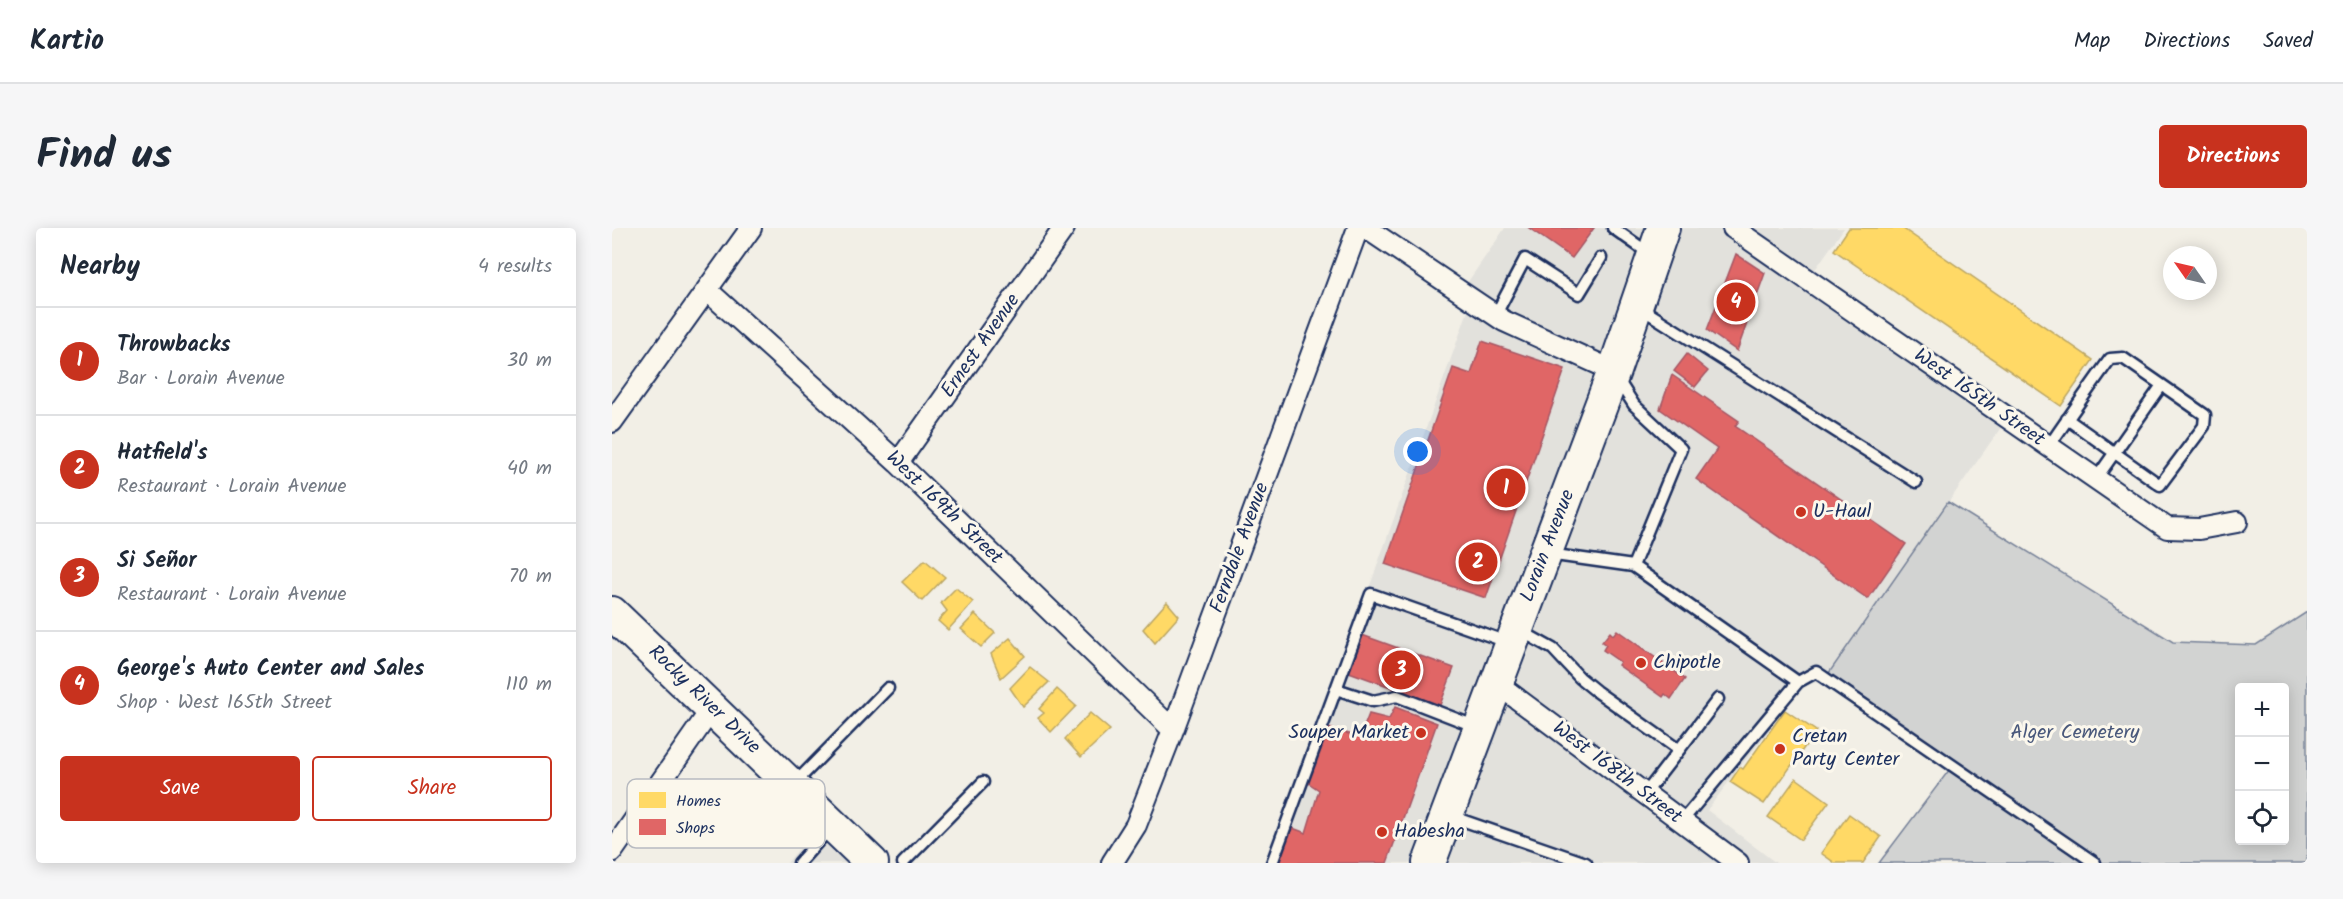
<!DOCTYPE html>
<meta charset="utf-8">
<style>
:root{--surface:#fff;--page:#f6f6f7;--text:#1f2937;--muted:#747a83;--line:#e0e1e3;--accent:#c8321e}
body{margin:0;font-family:Kalam,sans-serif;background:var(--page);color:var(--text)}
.controls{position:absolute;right:18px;bottom:18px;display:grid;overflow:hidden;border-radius:6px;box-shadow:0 3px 15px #0003}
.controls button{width:54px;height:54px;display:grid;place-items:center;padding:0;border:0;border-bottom:2px solid var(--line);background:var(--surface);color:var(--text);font:30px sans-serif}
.compass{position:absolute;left:1551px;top:18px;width:54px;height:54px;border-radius:50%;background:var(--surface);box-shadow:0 3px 15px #0003;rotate:304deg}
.you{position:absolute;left:806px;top:224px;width:21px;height:21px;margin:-15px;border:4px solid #fff;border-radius:50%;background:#1a73e8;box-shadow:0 0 0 9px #1a73e833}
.badge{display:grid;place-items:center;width:39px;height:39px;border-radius:50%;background:var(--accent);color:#fff;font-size:20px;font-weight:700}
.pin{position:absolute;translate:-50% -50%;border:3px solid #fff;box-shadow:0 2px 6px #0006}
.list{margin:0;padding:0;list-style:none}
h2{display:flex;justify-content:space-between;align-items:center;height:78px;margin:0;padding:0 24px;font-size:26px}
h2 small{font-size:20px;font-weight:400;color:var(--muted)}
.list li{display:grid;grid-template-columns:39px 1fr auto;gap:18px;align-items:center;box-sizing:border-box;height:108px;padding:0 24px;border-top:2px solid var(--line)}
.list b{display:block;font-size:22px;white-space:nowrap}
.list p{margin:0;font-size:20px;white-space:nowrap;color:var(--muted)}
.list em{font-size:20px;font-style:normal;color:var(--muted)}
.actions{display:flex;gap:12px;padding:18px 24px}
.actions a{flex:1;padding:14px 0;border:2px solid var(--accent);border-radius:6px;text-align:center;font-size:21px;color:var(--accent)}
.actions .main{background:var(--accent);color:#fff}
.icon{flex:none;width:33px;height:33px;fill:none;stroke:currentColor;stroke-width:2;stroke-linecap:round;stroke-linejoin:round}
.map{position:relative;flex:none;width:1695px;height:635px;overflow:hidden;border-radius:6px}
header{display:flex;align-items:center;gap:36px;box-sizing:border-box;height:84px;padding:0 30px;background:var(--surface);border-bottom:2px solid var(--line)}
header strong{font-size:28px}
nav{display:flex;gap:33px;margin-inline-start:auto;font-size:21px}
.intro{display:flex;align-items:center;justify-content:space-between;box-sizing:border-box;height:144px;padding:0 36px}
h1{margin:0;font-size:42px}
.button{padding:15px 27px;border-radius:6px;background:var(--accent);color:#fff;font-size:21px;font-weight:700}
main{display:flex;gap:36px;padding:0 36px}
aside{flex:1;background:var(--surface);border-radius:6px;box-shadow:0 3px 15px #0003}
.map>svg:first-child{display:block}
.built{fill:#e2e1dc}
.green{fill:#d2d3d2;stroke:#768198;stroke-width:1.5;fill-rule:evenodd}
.homes{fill:#ffd966;stroke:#bba664;stroke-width:1.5}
.shops{fill:#e06666;stroke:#a55664;stroke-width:1.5}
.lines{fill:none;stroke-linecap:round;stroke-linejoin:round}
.lane-casing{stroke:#1b2f5e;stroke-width:15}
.street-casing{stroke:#1b2f5e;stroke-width:24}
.primary-casing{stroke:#1b2f5e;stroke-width:36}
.lane{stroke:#fbf7ec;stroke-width:10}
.street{stroke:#fbf7ec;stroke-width:20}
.primary{stroke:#fbf7ec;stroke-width:32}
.poi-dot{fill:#c8321e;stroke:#fbf7ec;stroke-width:2}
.labels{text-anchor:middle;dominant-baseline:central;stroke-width:6;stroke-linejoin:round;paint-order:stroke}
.street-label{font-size:20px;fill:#1b2f5e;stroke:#fbf7ec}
.poi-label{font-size:20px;fill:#1b2f5e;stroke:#fbf7ec;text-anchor:start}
.park-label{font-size:20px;fill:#49587b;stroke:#fbf7ec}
.key{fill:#fbf7ec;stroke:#b8bbc1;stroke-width:1.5}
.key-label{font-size:16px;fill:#1b2f5e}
</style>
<header>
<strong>Kartio</strong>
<nav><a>Map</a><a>Directions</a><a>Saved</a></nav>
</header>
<div class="intro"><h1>Find us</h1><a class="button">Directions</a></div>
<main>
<aside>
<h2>Nearby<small>4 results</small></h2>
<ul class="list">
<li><span class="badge">1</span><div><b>Throwbacks</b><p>Bar · Lorain Avenue</p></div><em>30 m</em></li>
<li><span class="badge">2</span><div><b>Hatfield's</b><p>Restaurant · Lorain Avenue</p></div><em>40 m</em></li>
<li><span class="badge">3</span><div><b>Si Señor</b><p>Restaurant · Lorain Avenue</p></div><em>70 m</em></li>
<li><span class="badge">4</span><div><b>George's Auto Center and Sales</b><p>Shop · West 165th Street</p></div><em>110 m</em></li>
</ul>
<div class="actions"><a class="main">Save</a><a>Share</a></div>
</aside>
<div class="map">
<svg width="1695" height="635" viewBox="0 0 1695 635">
<rect width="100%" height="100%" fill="#f2efe6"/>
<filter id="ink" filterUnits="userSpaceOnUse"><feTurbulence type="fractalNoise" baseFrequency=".0167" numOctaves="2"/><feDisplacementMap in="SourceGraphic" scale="12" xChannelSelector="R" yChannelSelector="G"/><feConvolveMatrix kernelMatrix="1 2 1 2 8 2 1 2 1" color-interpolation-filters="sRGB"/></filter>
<g filter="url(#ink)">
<path class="built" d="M893 0H1232L1193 56 1392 195 1212 452 1191 458 1095 582 1164 635H654L696 519 760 352 858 77 1001 131 898 88 853 58Z
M213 590 259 635H175Z"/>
<path class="green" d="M1336 274 1561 414 1644 417 1695 384V635H1267L1338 541 1212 452ZM1628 460H1672V612H1628Z"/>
<path class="homes" d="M1237 0H1290L1481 132 1449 178 1222 22Z
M313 332 333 349 310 373 290 354Z
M344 360 361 374 336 402 326 393 335 383 329 375Z
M555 374 567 388 543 415 531 401Z
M363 386 383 405 369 419 349 401Z
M398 410 413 428 389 450 379 426Z
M418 439 437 454 411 479 398 460Z
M445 461 464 478 439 504 426 490 432 485 427 481Z
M1173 482 1204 503 1152 576 1118 554 1128 539 1131 541Z
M478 485 498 502 469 529 453 511Z
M1184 550 1217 574 1189 612 1156 589Z
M1237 586 1269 609 1251 635H1223L1209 625Z"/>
<path class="shops" d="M917 0H982L960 30Z
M1124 26 1153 45 1125 123 1095 102Z
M870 113 953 141 874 370 773 336 841 140 859 146Z
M1075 126 1096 143 1083 159 1062 143Z
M1060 147 1127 193 1123 198 1294 316 1256 371 1084 251 1105 221 1048 181Z
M1005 402 1073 451 1059 471 1053 466 1051 469 1006 437 1008 434 991 422 994 417 990 414 998 404 1001 407Z
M750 407 842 440 828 477 737 444Z
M783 479 825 495 775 635H665L678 599 694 605 707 562 695 554 716 500 748 509 757 486 777 491Z"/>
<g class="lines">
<defs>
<path id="lane" d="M1001 0 1038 26
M1027 79 1304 254
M883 88 913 31 967 66 989 30
M1006 152 1022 177 1069 221 1021 338
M1437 218C1457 189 1477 160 1498 131L1511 130 1593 187 1592 198 1548 257 1455 191
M1484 251 1550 157
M936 326 1021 338 1186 454
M907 402 941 421 968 450 984 463 1067 522 1033 566
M724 461 761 473 785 468 865 499
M1067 522 1106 471
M183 555 276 460
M838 588 974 635
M1070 593 1186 454 1204 444 1483 635
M187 635 219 599
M291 635 371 554
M660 635 759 366 898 415"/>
<path id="street" d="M754 0 892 93 1002 143
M1121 0 1555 300 1587 301 1625 294
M96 63 286 235 561 502
M0 194 139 0
M286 235 452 0
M884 455 1126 635
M0 624 101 479
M500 635 524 597 561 502 746 0"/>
<path id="primary" d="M0 385 260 635
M817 635 1002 143 1051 0"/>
</defs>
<use href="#lane" class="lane-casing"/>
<use href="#street" class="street-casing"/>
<use href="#primary" class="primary-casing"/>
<use href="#lane" class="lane"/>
<use href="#street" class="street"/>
<use href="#primary" class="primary"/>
</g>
</g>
<g class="poi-dot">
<circle cx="1189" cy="284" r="6"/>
<circle cx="1029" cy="435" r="6"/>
<circle cx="809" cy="505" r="6"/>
<circle cx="1168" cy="521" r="6"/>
<circle cx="770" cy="604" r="6"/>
</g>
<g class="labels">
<g class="street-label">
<text transform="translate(369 118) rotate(-55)">Ernest Avenue</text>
<text transform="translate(1367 170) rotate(35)">West 165th Street</text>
<text transform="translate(332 280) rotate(44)">West 169th Street</text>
<text transform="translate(936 318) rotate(-69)">Lorain Avenue</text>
<text transform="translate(628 320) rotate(-70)">Ferndale Avenue</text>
<text transform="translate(92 472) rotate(44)">Rocky River Drive</text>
<text transform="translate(1005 545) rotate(37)">West 168th Street</text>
</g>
<g class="poi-label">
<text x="1201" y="284">U-Haul</text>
<text x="1041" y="435">Chipotle</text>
<text x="797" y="505" text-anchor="end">Souper Market</text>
<text x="1180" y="509">Cretan<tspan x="1180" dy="23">Party Center</tspan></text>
<text x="782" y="604">Habesha</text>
</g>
<g class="park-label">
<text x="1463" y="505">Alger Cemetery</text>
</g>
</g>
<rect x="15" y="551" width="198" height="69" rx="9" class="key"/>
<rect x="27" y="564" width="27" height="16" fill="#ffd966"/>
<rect x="27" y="591" width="27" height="16" fill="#e06666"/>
<g class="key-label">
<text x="64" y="578">Homes</text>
<text x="64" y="605">Shops</text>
</g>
</svg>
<div class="controls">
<button>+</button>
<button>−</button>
<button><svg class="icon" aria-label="locate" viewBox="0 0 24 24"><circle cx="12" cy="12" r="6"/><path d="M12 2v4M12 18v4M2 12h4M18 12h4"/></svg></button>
</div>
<svg class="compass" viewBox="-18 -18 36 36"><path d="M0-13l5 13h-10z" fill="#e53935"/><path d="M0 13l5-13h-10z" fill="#747a83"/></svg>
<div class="you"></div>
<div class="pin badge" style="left:894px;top:260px">1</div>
<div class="pin badge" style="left:866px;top:334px">2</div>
<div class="pin badge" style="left:789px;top:442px">3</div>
<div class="pin badge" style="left:1124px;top:74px">4</div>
</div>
</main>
